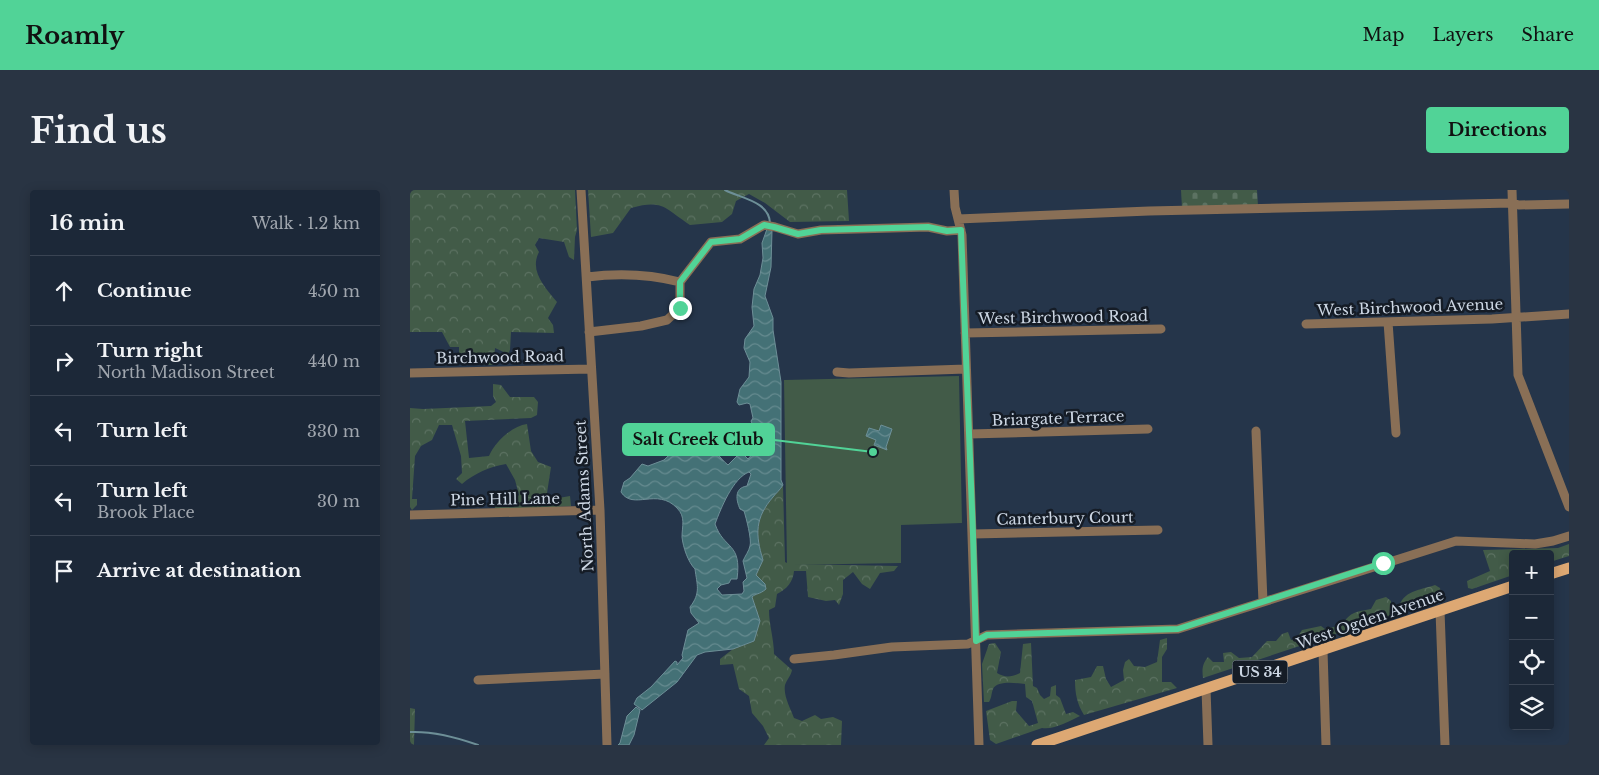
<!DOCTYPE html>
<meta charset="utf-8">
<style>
:root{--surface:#1c2838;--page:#293443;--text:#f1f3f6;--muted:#a0a6ae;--line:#3a4453;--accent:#51d397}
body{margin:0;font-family:"Libre Baskerville",serif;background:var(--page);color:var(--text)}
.controls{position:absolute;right:15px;bottom:15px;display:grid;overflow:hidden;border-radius:5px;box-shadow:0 2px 12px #0003}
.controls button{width:45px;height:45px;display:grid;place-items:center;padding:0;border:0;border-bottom:1px solid var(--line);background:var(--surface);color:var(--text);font:25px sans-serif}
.stop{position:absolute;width:15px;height:15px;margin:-11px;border:4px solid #51d397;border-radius:50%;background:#fff}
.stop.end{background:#51d397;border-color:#fff;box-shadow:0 1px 5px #0008}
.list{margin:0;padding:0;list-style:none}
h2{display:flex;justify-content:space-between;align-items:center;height:65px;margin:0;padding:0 20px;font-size:21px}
h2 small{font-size:16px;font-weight:400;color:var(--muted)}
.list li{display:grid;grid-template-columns:32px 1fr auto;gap:15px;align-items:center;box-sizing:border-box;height:70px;padding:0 20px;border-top:1px solid var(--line)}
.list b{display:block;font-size:19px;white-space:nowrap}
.list p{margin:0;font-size:16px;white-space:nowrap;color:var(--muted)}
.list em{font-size:16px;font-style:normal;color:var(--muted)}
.icon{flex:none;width:28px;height:28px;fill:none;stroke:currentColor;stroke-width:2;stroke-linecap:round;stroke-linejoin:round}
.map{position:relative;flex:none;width:1159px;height:555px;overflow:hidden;border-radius:5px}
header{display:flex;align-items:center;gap:30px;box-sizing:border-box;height:70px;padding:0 25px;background:var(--accent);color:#111}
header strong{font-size:24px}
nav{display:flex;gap:28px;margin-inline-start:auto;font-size:18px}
.intro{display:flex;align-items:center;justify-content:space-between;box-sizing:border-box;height:120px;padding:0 30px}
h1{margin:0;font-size:35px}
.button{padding:12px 22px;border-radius:5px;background:var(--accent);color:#111;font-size:18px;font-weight:700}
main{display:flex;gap:30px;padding:0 30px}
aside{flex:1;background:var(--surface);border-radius:5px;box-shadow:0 2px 12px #0003}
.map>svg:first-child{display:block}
.green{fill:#425b48}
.forest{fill:url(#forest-crowns)}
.cemetery{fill:url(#cemetery-stones)}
.water{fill:url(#water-waves);stroke:#6d8f97;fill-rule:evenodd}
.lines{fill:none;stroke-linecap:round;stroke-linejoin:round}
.stream{stroke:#6d8f97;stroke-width:2}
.minor{stroke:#896f56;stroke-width:9}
.major{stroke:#dda873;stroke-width:11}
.route{stroke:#51d397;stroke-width:6}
.labels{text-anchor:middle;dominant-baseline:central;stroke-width:5;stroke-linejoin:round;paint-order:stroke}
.shield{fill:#151c26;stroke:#959eaa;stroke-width:1}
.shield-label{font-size:14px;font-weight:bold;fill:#ccd6e3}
.street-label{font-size:15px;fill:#ccd6e3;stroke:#151c26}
.leader{fill:none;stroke:#51d397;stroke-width:2}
.callout-dot{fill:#51d397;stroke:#151c26;stroke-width:2}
.callout{fill:#51d397;stroke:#51d397;stroke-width:2}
.callout-label{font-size:16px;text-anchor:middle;font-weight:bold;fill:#111}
</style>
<header>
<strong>Roamly</strong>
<nav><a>Map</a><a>Layers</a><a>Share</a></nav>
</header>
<div class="intro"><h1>Find us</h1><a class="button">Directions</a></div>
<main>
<aside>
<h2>16 min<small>Walk · 1.2 km</small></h2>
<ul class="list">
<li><svg class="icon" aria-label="ahead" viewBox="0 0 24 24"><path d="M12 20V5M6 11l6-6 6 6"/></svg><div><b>Continue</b></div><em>450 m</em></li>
<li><svg class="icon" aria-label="right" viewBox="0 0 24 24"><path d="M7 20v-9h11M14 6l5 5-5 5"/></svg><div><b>Turn right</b><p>North Madison Street</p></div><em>440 m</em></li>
<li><svg class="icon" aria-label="left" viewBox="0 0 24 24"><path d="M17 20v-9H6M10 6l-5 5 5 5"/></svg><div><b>Turn left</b></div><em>330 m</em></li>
<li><svg class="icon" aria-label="left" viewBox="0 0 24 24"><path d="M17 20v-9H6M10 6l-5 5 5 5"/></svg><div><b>Turn left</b><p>Brook Place</p></div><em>30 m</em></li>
<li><svg class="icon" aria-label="arrive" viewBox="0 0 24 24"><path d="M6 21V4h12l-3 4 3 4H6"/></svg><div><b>Arrive at destination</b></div></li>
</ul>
</aside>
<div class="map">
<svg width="1159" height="555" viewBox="0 0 1159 555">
<defs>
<pattern id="forest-crowns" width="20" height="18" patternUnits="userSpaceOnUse" patternTransform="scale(1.25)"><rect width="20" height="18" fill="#425b48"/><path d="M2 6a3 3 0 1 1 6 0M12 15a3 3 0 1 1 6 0" fill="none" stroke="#5c7262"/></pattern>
<pattern id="cemetery-stones" width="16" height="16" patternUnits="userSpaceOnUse" patternTransform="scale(1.25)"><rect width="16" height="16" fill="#425b48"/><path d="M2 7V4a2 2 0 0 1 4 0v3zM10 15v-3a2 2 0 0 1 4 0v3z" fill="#5c7262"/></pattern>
<pattern id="water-waves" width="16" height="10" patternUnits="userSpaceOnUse" patternTransform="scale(1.25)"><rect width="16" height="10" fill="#447176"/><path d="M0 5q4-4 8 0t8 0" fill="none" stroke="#668b90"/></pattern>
</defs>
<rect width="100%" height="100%" fill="#25354a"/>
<path class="green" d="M549 186 552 333 491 335V373L377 375 374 190Z"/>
<path class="forest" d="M0 0H165L167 40 165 47 164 70 159 67 154 52 129 48 125 55 129 62C119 81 135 97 147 112L138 128 143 135 144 143 101 142 100 160 98 164 85 158 84 175H58L49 169V157H40L32 142H0Z
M178 0H437L439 31 380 32 355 13 339 4 326 11 322 24 312 32 280 35C255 19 254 9 221 18L203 43 181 47Z
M83 194 91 195 100 207H124L128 212 127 225 121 228 55 231 59 268 79 266C85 252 102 236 117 234L121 261 128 272 141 277 137 303 143 309 160 306 161 316 129 318H85L87 305 101 312 109 305 105 290 96 274C79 277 65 283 52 294L46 289 52 283 51 266 42 235H29L22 250 11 256 5 266 2 309H7V315L2 320 0 317V218L13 219 81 216 86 212 83 206Z
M373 295 375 372 379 374 488 376 484 381 470 383 460 399 452 394 443 382 433 390V404L429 415 425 410 416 411 398 407 396 381H384C383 392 377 399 367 404L365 417 359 420C359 435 364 449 364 464L382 480C381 486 377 489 375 495 373 506 381 519 384 528L392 531 405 525 411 529 423 527 432 531 431 555H354L359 548 353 536 342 523 339 506 329 499 323 474 310 475V469L323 459 344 451 350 431 342 407 355 394 345 385 353 370C345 344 345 328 363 307 366 303 370 300 373 295Z
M1159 354V366L1140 372V364H1103V385L1062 399 1058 398 1057 391 1080 381 1073 360 1148 358Z
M1025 395 1030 398 1032 409 793 488C792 480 792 474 798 467L803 472H814L813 463 821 462 829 468 842 467 857 451H866L872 444 878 442 881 450 886 449 892 440 911 436 915 439 932 435C941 421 946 422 961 419L966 410 976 407 981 411V418H989C992 401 1010 400 1025 395Z
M757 448V459L752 467V492H761L767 498 674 525C667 514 665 503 665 490L681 487 687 476H693L696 489 701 497 714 490 713 480 715 472 719 469 724 476 735 477 747 472 750 450Z
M585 453 591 462 587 483C595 488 602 487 610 483L613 454 621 453 623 496 627 498 630 505 634 509 640 506 641 497 646 495V505L650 508 656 524 663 522 670 526C660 531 644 540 632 538L586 554 580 550 576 521 602 511H607L606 521 619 536 628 533 622 511 616 507 615 494C607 493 587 490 583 499 581 504 582 507 579 512H574L572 474 579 454Z
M0 518 5 519 4 555H0Z"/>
<path class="cemetery" d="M771 0H847L848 16 772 18Z"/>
<path class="water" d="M357 39 362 40 361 77 355 106 363 128V140L371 192V290L373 295C370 300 366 303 363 307 345 328 345 344 353 370L346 385 355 394 356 399C349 405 346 403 342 407L350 431 344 451 323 459 295 462 287 465 267 492 232 520 224 514 227 508 241 497 265 471 267 472V475L273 468 272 465 278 440 289 433 281 423 280 417C291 403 287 395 285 379 278 372 273 357 272 347 272 336 276 327 267 318 247 297 223 321 211 302L214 292 220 288 232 274 238 276 254 270 275 250 278 251 279 254C283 254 288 253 292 253 304 256 309 268 318 275L327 266 333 264 338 269 345 261V252L349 249 341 231 343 228 340 214 337 213 329 215 327 212 330 199 339 187 340 172 334 158 335 149 344 136 342 117 344 99 350 85 353 68 352 53ZM339 282 341 284 337 296C324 298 326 310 330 319L334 321C336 327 342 350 340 356 339 361 335 366 333 371L337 388 333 392 334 401 332 404 312 405 307 399 311 395 319 393 321 389H327C332 352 314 360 305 334 311 318 323 288 339 282Z
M471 235 482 239 476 257 477 260 464 255 466 250 456 246 459 238 469 241Z
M226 517 230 520 224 545 219 555H208L210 553 217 526Z"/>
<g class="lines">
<path class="stream" d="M315 0C330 8 359 11 360 33
M0 542C24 541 46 547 68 555"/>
<path class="minor" d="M171 0 190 320 197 555
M544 0 545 17 552 45 569 555
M1102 0 1108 185 1159 317
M548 29 739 21 1102 13 1109 15 1159 14
M177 87C208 83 239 84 270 92V118L257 130 231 136 179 142
M270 92 301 52 330 49 354 35 365 37 388 44 411 40 518 37 537 41 551 40
M978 132 986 243
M896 134 1082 129 1159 124
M555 143 751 139
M427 182 439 183 556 179
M0 183 181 179
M846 241 853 412
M559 244 738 239
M0 325 190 320
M563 344 748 340
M1030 421 1035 555
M913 461 916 555
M384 469 424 465 482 457 558 454 577 445 768 439 1046 351 1125 354 1143 351 1159 346
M68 490 195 484
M796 499 798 555"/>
<path class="major" d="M1140 384 1159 378
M627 555 1103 396"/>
</g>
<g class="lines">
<path class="route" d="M270 118V92L301 52 330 49 354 35 364 37 388 44 411 40 518 37 537 41 551 40 563 344 566 451 577 445 768 439 973 373"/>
</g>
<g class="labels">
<rect class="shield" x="822.5" y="470.5" width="55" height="23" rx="4"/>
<g class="shield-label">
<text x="850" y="482">US 34</text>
</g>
<g class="street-label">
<text transform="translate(1000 117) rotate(-2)">West Birchwood Avenue</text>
<text transform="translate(653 127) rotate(-1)">West Birchwood Road</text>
<text transform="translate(90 167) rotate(-1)">Birchwood Road</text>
<text transform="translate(648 228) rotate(-2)">Briargate Terrace</text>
<text transform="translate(174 306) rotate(-93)">North Adams Street</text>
<text transform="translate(95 309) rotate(-1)">Pine Hill Lane</text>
<text transform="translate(655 328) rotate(-1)">Canterbury Court</text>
<text transform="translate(960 429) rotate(-19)">West Ogden Avenue</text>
</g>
</g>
<path class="leader" d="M463 262L364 250"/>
<circle class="callout-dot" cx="463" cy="262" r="5"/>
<rect class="callout" x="213" y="234" width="151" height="31" rx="5"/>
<g class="callout-label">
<text x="288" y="255">Salt Creek Club</text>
</g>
</svg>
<div class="controls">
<button>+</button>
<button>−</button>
<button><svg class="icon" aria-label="locate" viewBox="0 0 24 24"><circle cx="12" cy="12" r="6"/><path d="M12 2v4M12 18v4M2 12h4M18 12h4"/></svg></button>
<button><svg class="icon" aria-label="layers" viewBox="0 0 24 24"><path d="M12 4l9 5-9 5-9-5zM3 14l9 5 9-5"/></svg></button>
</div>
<div class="stop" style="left:973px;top:373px"></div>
<div class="stop end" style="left:270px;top:118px"></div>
</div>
</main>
